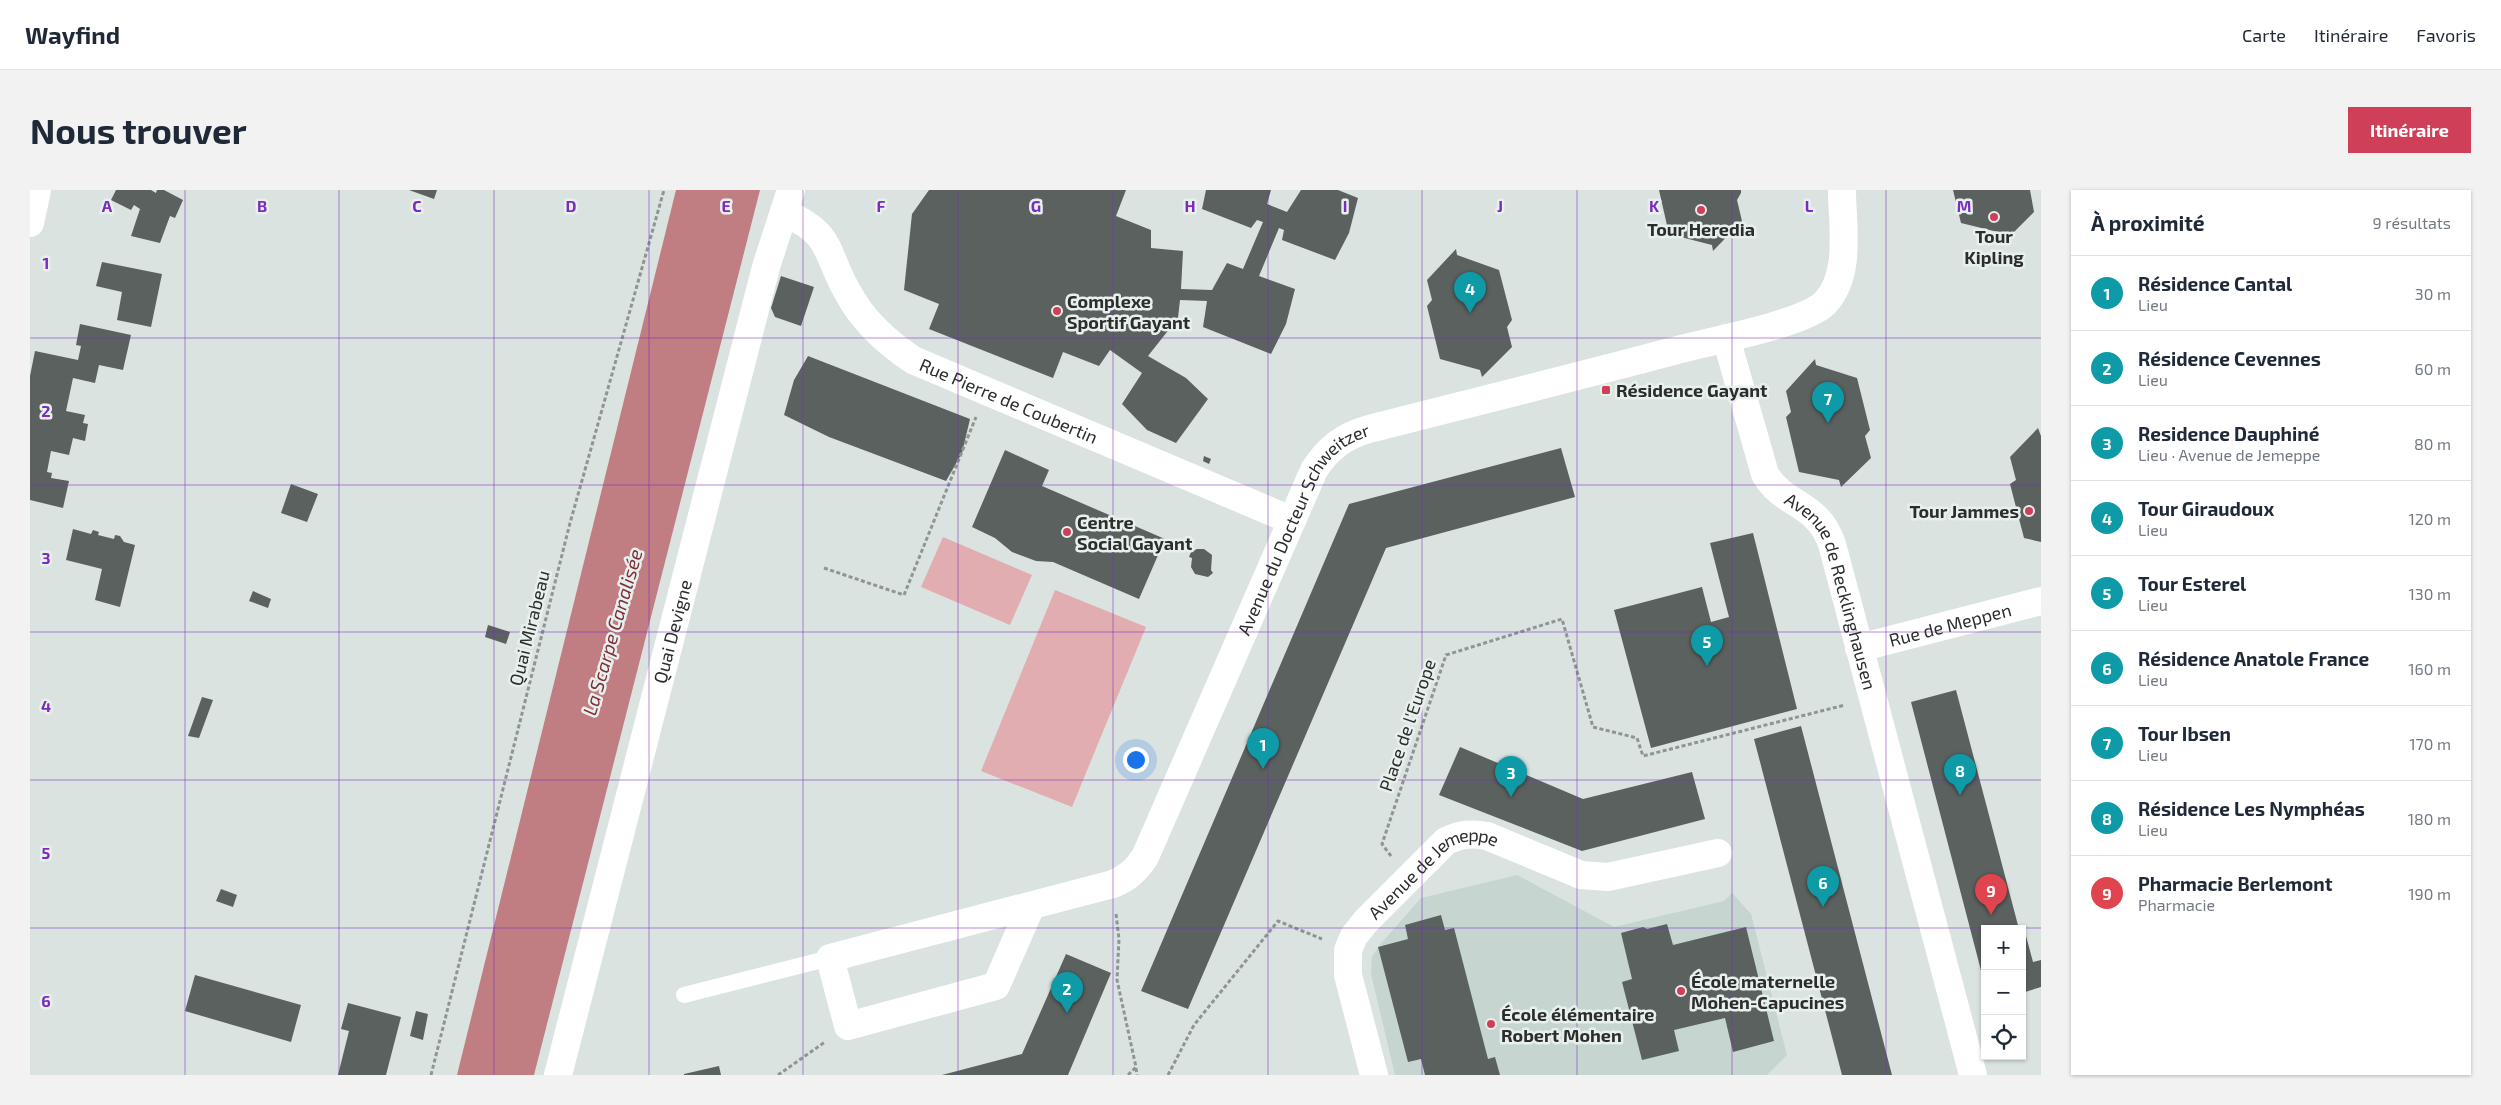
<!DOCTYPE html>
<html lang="fr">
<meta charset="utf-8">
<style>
:root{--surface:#fff;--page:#f2f2f3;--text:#1f2937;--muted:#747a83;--line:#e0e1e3;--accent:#d03f58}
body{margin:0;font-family:"Exo 2",sans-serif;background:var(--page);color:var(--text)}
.controls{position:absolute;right:15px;bottom:15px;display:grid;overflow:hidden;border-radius:0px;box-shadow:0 1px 4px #0004}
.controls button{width:45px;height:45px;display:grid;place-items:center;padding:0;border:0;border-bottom:1px solid var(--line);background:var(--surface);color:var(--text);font:25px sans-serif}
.you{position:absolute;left:1105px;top:569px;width:18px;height:18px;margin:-12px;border:4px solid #fff;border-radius:50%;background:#1a73e8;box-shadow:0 0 0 8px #1a73e833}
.badge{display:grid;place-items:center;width:32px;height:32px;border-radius:50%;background:var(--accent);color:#fff;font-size:16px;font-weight:700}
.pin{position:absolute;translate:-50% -41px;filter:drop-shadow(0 1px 2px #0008)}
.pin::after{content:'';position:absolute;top:26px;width:18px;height:15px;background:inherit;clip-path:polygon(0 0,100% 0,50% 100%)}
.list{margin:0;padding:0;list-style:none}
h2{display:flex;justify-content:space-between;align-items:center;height:65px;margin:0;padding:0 20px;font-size:21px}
h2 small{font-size:16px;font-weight:400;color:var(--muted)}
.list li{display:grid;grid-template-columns:32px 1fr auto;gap:15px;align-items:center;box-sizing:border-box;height:75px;padding:0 20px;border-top:1px solid var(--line)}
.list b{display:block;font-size:19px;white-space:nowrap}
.list p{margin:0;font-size:16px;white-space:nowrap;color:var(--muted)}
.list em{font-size:16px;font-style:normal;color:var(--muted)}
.icon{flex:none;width:28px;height:28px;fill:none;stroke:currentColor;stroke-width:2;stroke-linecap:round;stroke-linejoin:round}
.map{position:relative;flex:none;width:2011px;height:885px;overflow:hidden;border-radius:0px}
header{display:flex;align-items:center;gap:30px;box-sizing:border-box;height:70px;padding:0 25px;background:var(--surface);border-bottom:1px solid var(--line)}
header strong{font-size:24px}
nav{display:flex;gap:28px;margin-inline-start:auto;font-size:18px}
.intro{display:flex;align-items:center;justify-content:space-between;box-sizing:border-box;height:120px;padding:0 30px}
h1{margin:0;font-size:35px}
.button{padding:12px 22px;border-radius:0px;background:var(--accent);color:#fff;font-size:18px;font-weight:700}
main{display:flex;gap:30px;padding:0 30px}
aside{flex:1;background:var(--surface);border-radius:0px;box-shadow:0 1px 4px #0004}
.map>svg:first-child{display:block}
.built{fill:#c6d5d0}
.green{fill:#e1adb0}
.water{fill:#c07d82}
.building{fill:#5a615f}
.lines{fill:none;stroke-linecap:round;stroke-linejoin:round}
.path{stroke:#8e9593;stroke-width:3;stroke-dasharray:4 2.5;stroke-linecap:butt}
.lane{stroke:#fff;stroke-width:16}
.street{stroke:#fff;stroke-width:28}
.grid{fill:none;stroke:#7b2cbf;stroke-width:1;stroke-opacity:0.55}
.poi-dot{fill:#d03f58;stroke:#e8f0ed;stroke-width:2}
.labels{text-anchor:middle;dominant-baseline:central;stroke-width:5;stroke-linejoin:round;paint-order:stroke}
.poi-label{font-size:18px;font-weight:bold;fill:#2b2e2d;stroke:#e8f0ed;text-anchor:start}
.street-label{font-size:18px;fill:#2b2e2d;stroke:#e8f0ed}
.water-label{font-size:19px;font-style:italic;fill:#7f2d39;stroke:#e8f0ed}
.grid-label{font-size:16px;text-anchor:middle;font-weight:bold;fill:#7b2cbf;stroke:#e8f0ed;stroke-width:5;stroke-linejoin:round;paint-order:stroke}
</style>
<header>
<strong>Wayfind</strong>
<nav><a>Carte</a><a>Itinéraire</a><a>Favoris</a></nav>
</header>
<div class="intro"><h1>Nous trouver</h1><a class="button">Itinéraire</a></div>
<main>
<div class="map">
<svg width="2011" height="885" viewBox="0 0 2011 885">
<rect width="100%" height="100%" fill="#dae3e0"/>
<path class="built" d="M1487 685 1584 737 1694 711 1702 703 1721 724 1757 865 1737 885H1365L1341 784 1342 767 1348 757 1391 708Z"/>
<path class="green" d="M913 347 1002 385 980 435 891 397Z
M1025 400 1116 437 1042 617 951 581Z"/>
<path class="water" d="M646 0H730L504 885H427Z"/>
<path class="building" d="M86 0H121L126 3 127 0H134L153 10 145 28 140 26 130 53 101 46 110 19 104 15 101 20 81 10Z
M379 0H407L404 9Z
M899 0H1096L1086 26 1121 40V58L1153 61 1151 99 1182 100 1197 73 1213 79 1233 32 1227 30 1221 38 1172 19 1176 0H1241L1237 14 1257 22 1271 0H1308L1328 8 1319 43 1305 70 1252 50 1254 40 1249 38 1229 86 1265 99 1256 134 1241 164 1173 137 1177 111 1150 110 1148 128 1118 166 1156 188 1178 209 1146 253 1117 240 1092 214 1112 183 1080 160 1069 176 1033 162 1023 188 899 139 909 114 874 100 882 24Z
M1629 0H1711V3L1707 10 1712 31 1683 61 1682 55 1639 44Z
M1923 0H2000L2004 22 1974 52 1972 43 1931 33Z
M1426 59 1427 65 1469 80 1482 130 1477 137 1482 157 1452 187 1450 180 1410 169 1397 116 1402 110 1397 90Z
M72 72 132 84 121 137 87 130 92 102 66 96Z
M751 86 784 97 771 136 745 127 741 118Z
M50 134 101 145 93 180 69 175 65 193 43 188 36 221 55 225 53 233 58 234 55 251 43 248 39 265 21 261 17 282 22 283 21 288 39 291 33 318 0 310V186L5 161 48 170 51 156 46 155Z
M778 166 940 229 932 263 916 291 799 247 754 225 764 190Z
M1785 169 1786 175 1827 188 1840 240 1835 246 1841 268 1811 297 1809 290 1769 282 1756 227 1761 222 1756 201Z
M2008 238 2011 246V352L1994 348 1980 294 1986 290 1980 267Z
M1531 258 1545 307 1356 358 1158 819 1111 801 1319 314Z
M975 260 1019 280 1012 296 1135 349 1109 409 1023 372 1006 371 982 362 965 348 942 337Z
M1174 266 1181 269 1179 274 1173 271Z
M261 294 288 304 277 332 251 323Z
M43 339 61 344 63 340 69 342 68 345 84 349 85 345 90 346 94 352 105 355 90 417 65 410 72 379 36 370Z
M1723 343 1767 519 1621 558 1584 420 1672 397 1681 432 1699 427 1680 353Z
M1167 359H1174L1182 365 1181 380 1183 383 1178 387 1165 384 1161 377 1162 368 1159 367 1161 362Z
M223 401 241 409 238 418 219 411Z
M458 435 480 442 476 454 455 447Z
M1926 500 1989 739H1955L1954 792 1881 512Z
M172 507 183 510 169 548 158 546Z
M1771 536 1862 885H1812L1724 549Z
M1430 557 1553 609 1662 582 1675 629 1552 661 1409 605Z
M191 699 207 705 203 717 186 711Z
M1411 725 1415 740 1424 738 1458 869 1465 867 1470 885H1395L1391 869 1378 872 1348 757 1378 749 1375 735Z
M1637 734 1643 755 1716 737 1744 851 1703 862 1695 828 1644 840 1649 861 1612 870 1592 792 1602 789 1591 743 1613 737 1617 739Z
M1996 746 2003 772 2011 770V797L1992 803V747Z
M1036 764 1081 783 1038 885H912L992 864Z
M165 785 271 815 261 852 155 821Z
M318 813 371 827 356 885H308L319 841 311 839Z
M386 821 398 824 393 850 380 846Z
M689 876 691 885H654V884Z"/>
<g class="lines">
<path class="path" d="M794 378 874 405 946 227
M1361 666 1352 654 1416 465 1532 429 1563 537 1607 548 1613 566 1815 515
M1086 724 1089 749 1087 790 1106 877 1098 885
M1106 878 1107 885
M401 885 540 333 634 0
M748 885 795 852
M1138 885 1164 835 1248 731 1292 749"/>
<path class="lane" d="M654 805 800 768"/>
<g class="street">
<path id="s1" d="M755 23C803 44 794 60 817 101 832 130 856 152 883 170L1261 330"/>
<path d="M0 33 7 0"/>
<path id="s2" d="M1696 148 1735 284C1754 317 1787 311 1802 354L1943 885"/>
<path id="s3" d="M1829 458 2011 411"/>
<path id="s4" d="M1001 716 966 796 818 836 800 768 1083 694C1098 688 1106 680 1115 667L1284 280C1298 258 1314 246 1339 239 1445 212 1550 186 1655 158 1687 150 1775 133 1795 113 1822 84 1812 36 1812 0"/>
<path id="s5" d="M528 885 736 77 761 0"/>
<path id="s6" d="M1344 885 1318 785V760L1324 746 1336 731 1416 651C1431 644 1442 643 1457 646L1551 685 1578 687 1688 663"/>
</g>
</g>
<path class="grid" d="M155 0V885M309 0V885M464 0V885M619 0V885M773 0V885M928 0V885M1083 0V885M1238 0V885M1392 0V885M1547 0V885M1702 0V885M1856 0V885M0 148H2011M0 295H2011M0 442H2011M0 590H2011M0 738H2011"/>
<g class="poi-dot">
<circle cx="1671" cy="20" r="5"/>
<circle cx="1964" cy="27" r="5"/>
<circle cx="1027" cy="121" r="5"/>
<rect x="1571" y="195" width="10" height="10" rx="2.5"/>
<circle cx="1999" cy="321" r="5"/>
<circle cx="1037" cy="342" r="5"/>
<circle cx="1651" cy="801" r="5"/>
<circle cx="1461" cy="834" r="5"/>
</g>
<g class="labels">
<g class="poi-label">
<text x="1671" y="39" text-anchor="middle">Tour Heredia</text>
<text x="1964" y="46" text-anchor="middle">Tour<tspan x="1964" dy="21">Kipling</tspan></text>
<text x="1037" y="111">Complexe<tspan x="1037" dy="21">Sportif Gayant</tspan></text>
<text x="1586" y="200">Résidence Gayant</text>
<text x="1989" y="321" text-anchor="end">Tour Jammes</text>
<text x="1047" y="332">Centre<tspan x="1047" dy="21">Social Gayant</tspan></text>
<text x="1661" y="791">École maternelle<tspan x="1661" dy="21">Mohen-Capucines</tspan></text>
<text x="1471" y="824">École élémentaire<tspan x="1471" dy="21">Robert Mohen</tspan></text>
</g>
<g class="street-label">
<text stroke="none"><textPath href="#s1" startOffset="304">Rue Pierre de Coubertin</textPath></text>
<text stroke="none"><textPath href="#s4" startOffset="1014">Avenue du Docteur Schweitzer</textPath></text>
<text stroke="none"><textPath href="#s2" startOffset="282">Avenue de Recklinghausen</textPath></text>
<text stroke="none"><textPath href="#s3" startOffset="94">Rue de Meppen</textPath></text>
<text transform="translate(499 438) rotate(-76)">Quai Mirabeau</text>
<text stroke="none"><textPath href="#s5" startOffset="458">Quai Devigne</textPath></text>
<text transform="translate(1377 535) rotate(-71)">Place de l'Europe</text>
<text stroke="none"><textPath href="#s6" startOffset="250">Avenue de Jemeppe</textPath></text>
</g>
<g class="water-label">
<text transform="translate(582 442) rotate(-74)">La Scarpe Canalisée</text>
</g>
</g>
<g class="grid-label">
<text x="77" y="22">A</text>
<text x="232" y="22">B</text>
<text x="387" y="22">C</text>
<text x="541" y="22">D</text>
<text x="696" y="22">E</text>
<text x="851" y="22">F</text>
<text x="1006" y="22">G</text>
<text x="1160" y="22">H</text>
<text x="1315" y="22">I</text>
<text x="1470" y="22">J</text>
<text x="1624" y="22">K</text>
<text x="1779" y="22">L</text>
<text x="1934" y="22">M</text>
<text x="16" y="79">1</text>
<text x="16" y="227">2</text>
<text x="16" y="374">3</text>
<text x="16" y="522">4</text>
<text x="16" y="669">5</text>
<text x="16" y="817">6</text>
</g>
</svg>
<div class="controls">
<button>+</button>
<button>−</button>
<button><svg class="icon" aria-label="locate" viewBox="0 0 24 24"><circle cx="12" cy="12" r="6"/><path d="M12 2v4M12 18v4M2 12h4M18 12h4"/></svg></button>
</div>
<div class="you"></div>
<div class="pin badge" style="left:1233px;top:579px;background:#0f9aa8">1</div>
<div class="pin badge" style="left:1037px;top:823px;background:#0f9aa8">2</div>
<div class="pin badge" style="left:1481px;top:607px;background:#0f9aa8">3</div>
<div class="pin badge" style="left:1440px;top:123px;background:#0f9aa8">4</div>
<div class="pin badge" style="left:1677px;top:476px;background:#0f9aa8">5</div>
<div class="pin badge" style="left:1793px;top:717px;background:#0f9aa8">6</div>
<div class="pin badge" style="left:1798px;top:233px;background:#0f9aa8">7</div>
<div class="pin badge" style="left:1930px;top:605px;background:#0f9aa8">8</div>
<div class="pin badge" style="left:1961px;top:725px;background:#e0444e">9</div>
</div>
<aside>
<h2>À proximité<small>9 résultats</small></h2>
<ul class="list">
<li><span class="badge" style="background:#0f9aa8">1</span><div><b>Résidence Cantal</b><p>Lieu</p></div><em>30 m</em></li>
<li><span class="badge" style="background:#0f9aa8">2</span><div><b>Résidence Cevennes</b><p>Lieu</p></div><em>60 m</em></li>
<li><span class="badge" style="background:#0f9aa8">3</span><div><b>Residence Dauphiné</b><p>Lieu · Avenue de Jemeppe</p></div><em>80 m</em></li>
<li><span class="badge" style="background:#0f9aa8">4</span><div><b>Tour Giraudoux</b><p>Lieu</p></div><em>120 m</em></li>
<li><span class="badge" style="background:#0f9aa8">5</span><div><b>Tour Esterel</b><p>Lieu</p></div><em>130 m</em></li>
<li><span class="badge" style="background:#0f9aa8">6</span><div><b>Résidence Anatole France</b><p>Lieu</p></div><em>160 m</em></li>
<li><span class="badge" style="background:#0f9aa8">7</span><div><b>Tour Ibsen</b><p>Lieu</p></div><em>170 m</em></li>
<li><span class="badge" style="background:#0f9aa8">8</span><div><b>Résidence Les Nymphéas</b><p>Lieu</p></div><em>180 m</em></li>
<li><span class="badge" style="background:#e0444e">9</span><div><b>Pharmacie Berlemont</b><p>Pharmacie</p></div><em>190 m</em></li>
</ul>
</aside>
</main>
